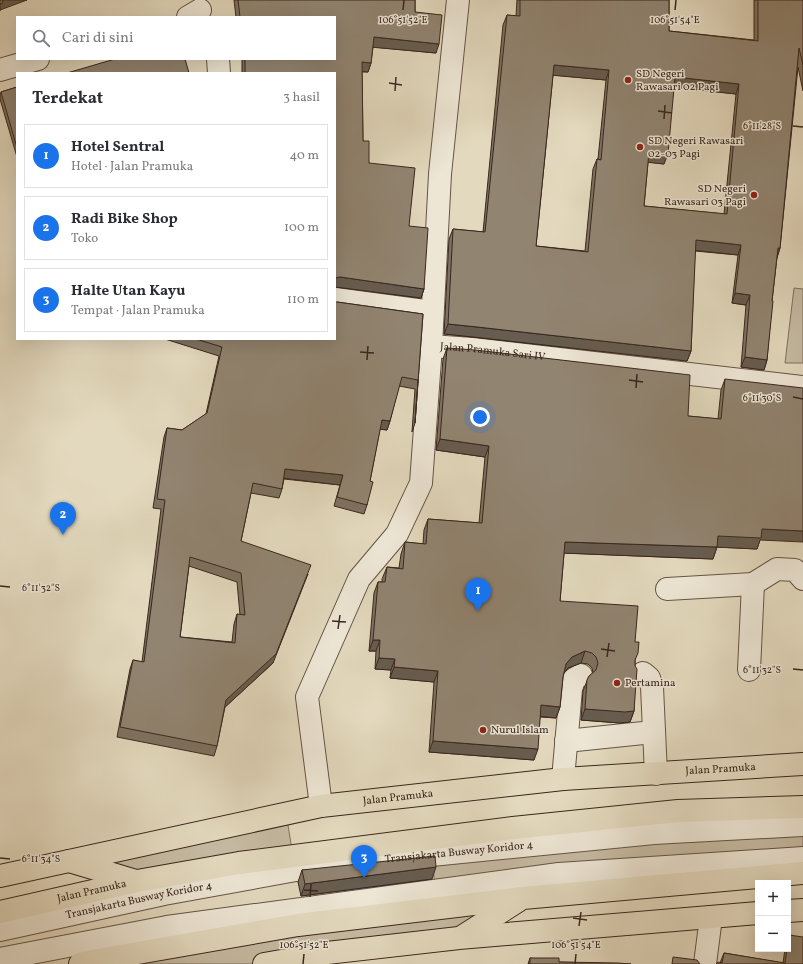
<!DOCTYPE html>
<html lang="id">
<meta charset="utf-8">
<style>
:root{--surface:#fff;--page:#f7f7f7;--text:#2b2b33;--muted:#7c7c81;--line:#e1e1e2;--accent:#1a73e8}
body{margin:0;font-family:Vollkorn,serif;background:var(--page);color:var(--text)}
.controls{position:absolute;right:12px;bottom:12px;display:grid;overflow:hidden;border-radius:0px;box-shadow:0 4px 16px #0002}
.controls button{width:36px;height:36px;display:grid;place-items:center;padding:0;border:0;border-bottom:1px solid var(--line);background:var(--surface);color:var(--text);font:20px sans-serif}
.you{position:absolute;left:480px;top:417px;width:14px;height:14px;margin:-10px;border:3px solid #fff;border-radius:50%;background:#1a73e8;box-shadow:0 0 0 6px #1a73e833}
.badge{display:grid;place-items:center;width:26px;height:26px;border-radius:50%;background:var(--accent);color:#fff;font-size:13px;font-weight:700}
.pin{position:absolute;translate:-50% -33px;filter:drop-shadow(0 1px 2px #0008)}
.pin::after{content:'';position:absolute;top:21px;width:14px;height:12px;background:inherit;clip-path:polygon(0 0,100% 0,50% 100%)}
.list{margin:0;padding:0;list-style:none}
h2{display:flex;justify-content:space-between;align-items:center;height:52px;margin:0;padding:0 16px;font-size:17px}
h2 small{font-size:13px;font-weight:400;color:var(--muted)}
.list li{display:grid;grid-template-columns:26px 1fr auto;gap:12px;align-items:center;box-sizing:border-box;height:64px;margin:0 8px 8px;padding:0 8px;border:1px solid var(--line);border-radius:0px}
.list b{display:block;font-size:15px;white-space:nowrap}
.list p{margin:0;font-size:13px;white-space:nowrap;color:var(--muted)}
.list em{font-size:13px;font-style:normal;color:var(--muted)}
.icon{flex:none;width:22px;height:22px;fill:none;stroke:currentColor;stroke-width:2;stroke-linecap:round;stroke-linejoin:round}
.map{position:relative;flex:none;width:803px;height:964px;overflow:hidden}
.search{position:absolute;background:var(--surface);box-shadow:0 4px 16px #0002;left:16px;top:16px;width:320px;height:44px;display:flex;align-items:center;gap:10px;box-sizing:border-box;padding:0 14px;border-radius:0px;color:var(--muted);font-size:15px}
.panel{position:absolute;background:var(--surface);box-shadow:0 4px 16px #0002;left:16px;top:72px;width:320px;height:268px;border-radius:0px}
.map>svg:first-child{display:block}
.green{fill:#c6bba3;stroke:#807160}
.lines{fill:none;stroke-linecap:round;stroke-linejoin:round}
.minor-casing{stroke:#645446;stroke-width:24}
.major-casing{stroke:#39271e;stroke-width:24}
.minor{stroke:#ede6d5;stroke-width:22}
.major{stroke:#e3d9be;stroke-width:22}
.wall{fill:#7d7261;stroke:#39271e;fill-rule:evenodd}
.shaded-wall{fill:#665c4f;stroke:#39271e}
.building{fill:#918471;stroke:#39271e;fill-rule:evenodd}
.ticks{fill:none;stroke:#39271e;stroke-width:1.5}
.poi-dot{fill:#8f2418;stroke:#ede6d5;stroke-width:1.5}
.labels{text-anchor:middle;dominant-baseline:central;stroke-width:3;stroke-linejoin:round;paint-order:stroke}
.poi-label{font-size:11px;fill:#39271e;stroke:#ede6d5;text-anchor:start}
.street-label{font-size:11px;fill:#39271e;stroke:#ede6d5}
.ticks-label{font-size:10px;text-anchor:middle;fill:#39271e;stroke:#ede6d5;stroke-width:3;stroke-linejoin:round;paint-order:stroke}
</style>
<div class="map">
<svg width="803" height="964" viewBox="0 0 803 964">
<rect width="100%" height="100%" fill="#e3d9be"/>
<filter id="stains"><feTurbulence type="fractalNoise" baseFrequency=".005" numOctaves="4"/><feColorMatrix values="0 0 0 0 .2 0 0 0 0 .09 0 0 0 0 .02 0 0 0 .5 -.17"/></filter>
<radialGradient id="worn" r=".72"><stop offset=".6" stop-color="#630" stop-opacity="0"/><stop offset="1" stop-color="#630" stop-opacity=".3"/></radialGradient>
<path class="green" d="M794 288 803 289V363H785Z
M286 813 293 856 137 881 68 860Z
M803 825V858L436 889 431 858Z
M523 898 459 938 264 964H80Z"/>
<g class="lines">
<defs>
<g id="minor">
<path d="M188 17 200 10"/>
<path d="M218 59 219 73"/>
<path d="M0 70 38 59"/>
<path d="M335 299 432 312"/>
<path id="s1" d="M431 346 472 349 803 387"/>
<path d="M667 589 753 584"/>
<path d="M749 670 753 584 777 569 795 570 803 579"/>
<path d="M643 673 649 678 652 687 656 774"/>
<path d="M566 741 653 732"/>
<path d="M563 779 571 689 574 679 581 675"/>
<path d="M321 806 307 697 359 579 397 534 421 483 431 346 440 174 458 0"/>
<path id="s2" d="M0 930 164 894 296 870 381 860 654 833 803 825"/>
<path d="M0 959 167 927 559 874 803 858"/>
<path d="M705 964 711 917"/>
</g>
<g id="major">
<path d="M69 861 136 881"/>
<path id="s3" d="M0 876 321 806 563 779 803 764"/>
<path d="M788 911 803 910"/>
<path id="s4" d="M0 912 137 881 239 863 513 828 678 811 803 807"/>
<path d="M463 936 518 901"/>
<path d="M80 964 103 959 298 925 523 898 803 873"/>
<path d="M264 964 327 953 459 938 758 913"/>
</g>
</defs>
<use href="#minor" class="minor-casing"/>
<use href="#major" class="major-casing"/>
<use href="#minor" class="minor"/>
<use href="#major" class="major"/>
</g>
<path class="wall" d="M234 0H415V12L436 53 373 47 371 63 368 72H362L363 141 369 163 409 226 424 289 421 298 337 287 335 73H242V59H335V17H236Z
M517 0H669V31L754 40V0H803V91L798 67 780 248 777 257 772 301 767 360 764 370 741 367 746 305 732 303 738 255 695 251 691 351 687 361 473 337 444 334 449 239 453 229 483 232 503 25 507 15 516 16ZM553 75 606 80 598 159H597L593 169 585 251 536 246ZM674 87 736 94 724 214 644 206 648 162 664 164Z
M17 87V157L0 99V94L1 92Z
M337 302 423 314 415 423 412 432 415 389 399 386 390 421 387 430 380 429 370 481 367 505 364 514 334 506 340 485 284 479 282 489 279 498 251 493 241 541 273 663 225 707 217 746 214 756 117 737 130 669 133 660 142 662 161 509 153 508 164 437 167 428 182 430 206 414 219 356 165 339H335ZM189 566 237 582 240 615 237 614 234 624 232 642 180 637Z
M447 348 688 416 718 419 721 390 725 379 760 540 757 549 717 547 713 559 564 553 560 601 635 642V662L634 711 630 722 620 723 581 720 583 691 589 676 593 673 592 668 588 664 581 663 568 668 563 674V677L560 707 556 718 540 717 534 760 429 752 434 682 390 678 391 670 375 669 376 651H369L374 593 378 582H382V579L387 567 399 568 401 554 405 542 423 544 424 530 428 519 479 523 485 457 436 450 443 359Z
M302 870 432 879 301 896 298 882Z
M789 935 803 964 720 963 724 953 783 963 785 949H788V938Z
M530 958 559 962 631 964H528Z"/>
<path class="shaded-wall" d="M4 0H27L0 10V11V4L2 1Z
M374 37 439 44 436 53 370 47Z
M362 62 371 63 368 72 359 71Z
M554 65 609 70 606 80 550 75Z
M675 77 739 84 736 94 671 87Z
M649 152 668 154 664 164 645 162Z
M696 240 741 245 738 255 692 250Z
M778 248H780L777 258Z
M340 277 424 289 421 298 335 287V278Z
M735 293 750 295 746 305 732 303Z
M448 324 477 327 691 351 687 361 473 337 444 334Z
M745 357 767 360 764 370 741 367Z
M382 420 390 421 387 430 378 429Z
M440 439 489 446 485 457 436 450Z
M285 469 343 475 340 485 282 478Z
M762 529 803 531V542L760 540 757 549 714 547 718 536Z
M565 542 717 547 713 559 561 553Z
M308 574 273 663 223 709 226 700Z
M373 640H380L376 651H369Z
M585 651 581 663 568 668 562 675 566 664 572 657Z
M379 658 395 659 391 670 375 669Z
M394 667 438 671 434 682 390 678Z
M541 705 560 707 556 718 537 716Z
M585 709 634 711 630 722 620 723 581 720Z
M433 741 538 749 534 760 429 752Z
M436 867 432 879 301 896 305 884Z"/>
<path class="building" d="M0 0H4L2 1 3 3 0 4Z
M238 0H415V12L442 15 439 44 374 37 371 63 362 62 363 141H369V163L415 168 409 226 428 228 424 289 340 277 335 278V73H245V59H335V17H240Z
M520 0H669V31L758 41V0H803V65L799 48 780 248H778L772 301H773L767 360 745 357 750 295 735 293 741 245 696 240 691 351 477 327 448 324 453 229 485 232 507 15 520 16ZM554 65 609 70 601 160 597 159 588 252 536 246ZM675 77 739 84 727 214 644 206 649 152 668 154Z
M115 59H185L189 73H67Z
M17 87V148L1 92Z
M335 302H337L423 314 415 423 418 380 402 377 390 421 382 420 370 481 373 482 367 505 337 497 343 475 285 469 282 489 253 483 241 541 311 565 276 654 226 700 217 746 120 727 133 660 144 662 165 500 157 499 167 428 182 430 207 413 222 347 196 339H335ZM190 557 241 573 245 615 237 614 235 643 180 637Z
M447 348 475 350 690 375 688 416 721 419 725 379 803 388V531L762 529 761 538 718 536 717 547 565 542 560 601 638 606 635 642H639L638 653 635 660V666L637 669 634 711 625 712 585 709 587 680 589 676 596 670 598 663 596 657 592 653 585 651 572 657 566 664 563 677 560 707 541 705 538 749 433 741 438 671 394 667 395 659 379 658 380 640H373L378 582H385L387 567 403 569 405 542 426 544 428 519 482 523 489 446 440 439Z
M435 856 436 867 305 884 302 870Z
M789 935 803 937V964H716L718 962 722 963 724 953 785 963 787 949H788Z
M673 957 697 960 700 964H672Z
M530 958H559V962L618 963 631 964H530Z"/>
<path class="ticks" d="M403 10 404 0M675 10 676 0M389 83 402 85M395 91 396 77M658 111 672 113M664 119 665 105M793 126 803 127M360 352 374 353M367 360 368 346M629 380 643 382M636 388 637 374M793 397 803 399M0 586 10 587M332 621 346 622M338 629 340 615M601 649 615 651M607 657 609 643M793 669 803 670M0 858 10 859M304 890 318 891M310 897 311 884M573 918 587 920M579 926 581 912M303 964 304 954M575 964 576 954"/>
<g class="poi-dot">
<circle cx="628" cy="80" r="4"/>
<circle cx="640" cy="147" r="4"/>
<circle cx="754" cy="195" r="4"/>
<circle cx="617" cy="683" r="4"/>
<circle cx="483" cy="730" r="4"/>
</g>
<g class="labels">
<g class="poi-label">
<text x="636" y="74">SD Negeri<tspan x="636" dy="13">Rawasari 02 Pagi</tspan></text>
<text x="648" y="141">SD Negeri Rawasari<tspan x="648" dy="13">02-03 Pagi</tspan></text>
<text x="746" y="189" text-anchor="end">SD Negeri<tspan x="746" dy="13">Rawasari 03 Pagi</tspan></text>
<text x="625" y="683">Pertamina</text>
<text x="491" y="730">Nurul Islam</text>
</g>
<g class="street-label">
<text stroke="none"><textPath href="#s1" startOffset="62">Jalan Pramuka Sari IV</textPath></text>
<text stroke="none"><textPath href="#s3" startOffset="730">Jalan Pramuka</textPath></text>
<text stroke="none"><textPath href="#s3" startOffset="406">Jalan Pramuka</textPath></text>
<text stroke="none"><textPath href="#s2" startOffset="466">Transjakarta Busway Koridor 4</textPath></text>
<text stroke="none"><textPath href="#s4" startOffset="94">Jalan Pramuka</textPath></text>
<text stroke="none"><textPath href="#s2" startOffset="142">Transjakarta Busway Koridor 4</textPath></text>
</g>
</g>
<g class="ticks-label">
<text x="403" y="23">106°51'52"E</text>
<text x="675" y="23">106°51'54"E</text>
<text x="762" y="129">6°11'28"S</text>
<text x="762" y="401">6°11'30"S</text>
<text x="41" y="591">6°11'32"S</text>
<text x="762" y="673">6°11'32"S</text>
<text x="41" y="862">6°11'34"S</text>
<text x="304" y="948">106°51'52"E</text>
<text x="576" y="948">106°51'54"E</text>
</g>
<rect width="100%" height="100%" filter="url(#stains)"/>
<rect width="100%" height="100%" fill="url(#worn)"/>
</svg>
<div class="controls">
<button>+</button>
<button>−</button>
</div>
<div class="you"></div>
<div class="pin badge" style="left:478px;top:611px">1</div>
<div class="pin badge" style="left:63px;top:535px">2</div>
<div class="pin badge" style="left:364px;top:878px">3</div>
<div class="search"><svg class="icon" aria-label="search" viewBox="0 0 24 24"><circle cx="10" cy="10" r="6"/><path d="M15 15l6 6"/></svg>Cari di sini</div>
<section class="panel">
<h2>Terdekat<small>3 hasil</small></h2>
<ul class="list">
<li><span class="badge">1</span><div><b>Hotel Sentral</b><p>Hotel · Jalan Pramuka</p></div><em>40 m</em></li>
<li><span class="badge">2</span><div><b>Radi Bike Shop</b><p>Toko</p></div><em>100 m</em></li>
<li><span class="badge">3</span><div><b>Halte Utan Kayu</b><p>Tempat · Jalan Pramuka</p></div><em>110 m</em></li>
</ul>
</section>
</div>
